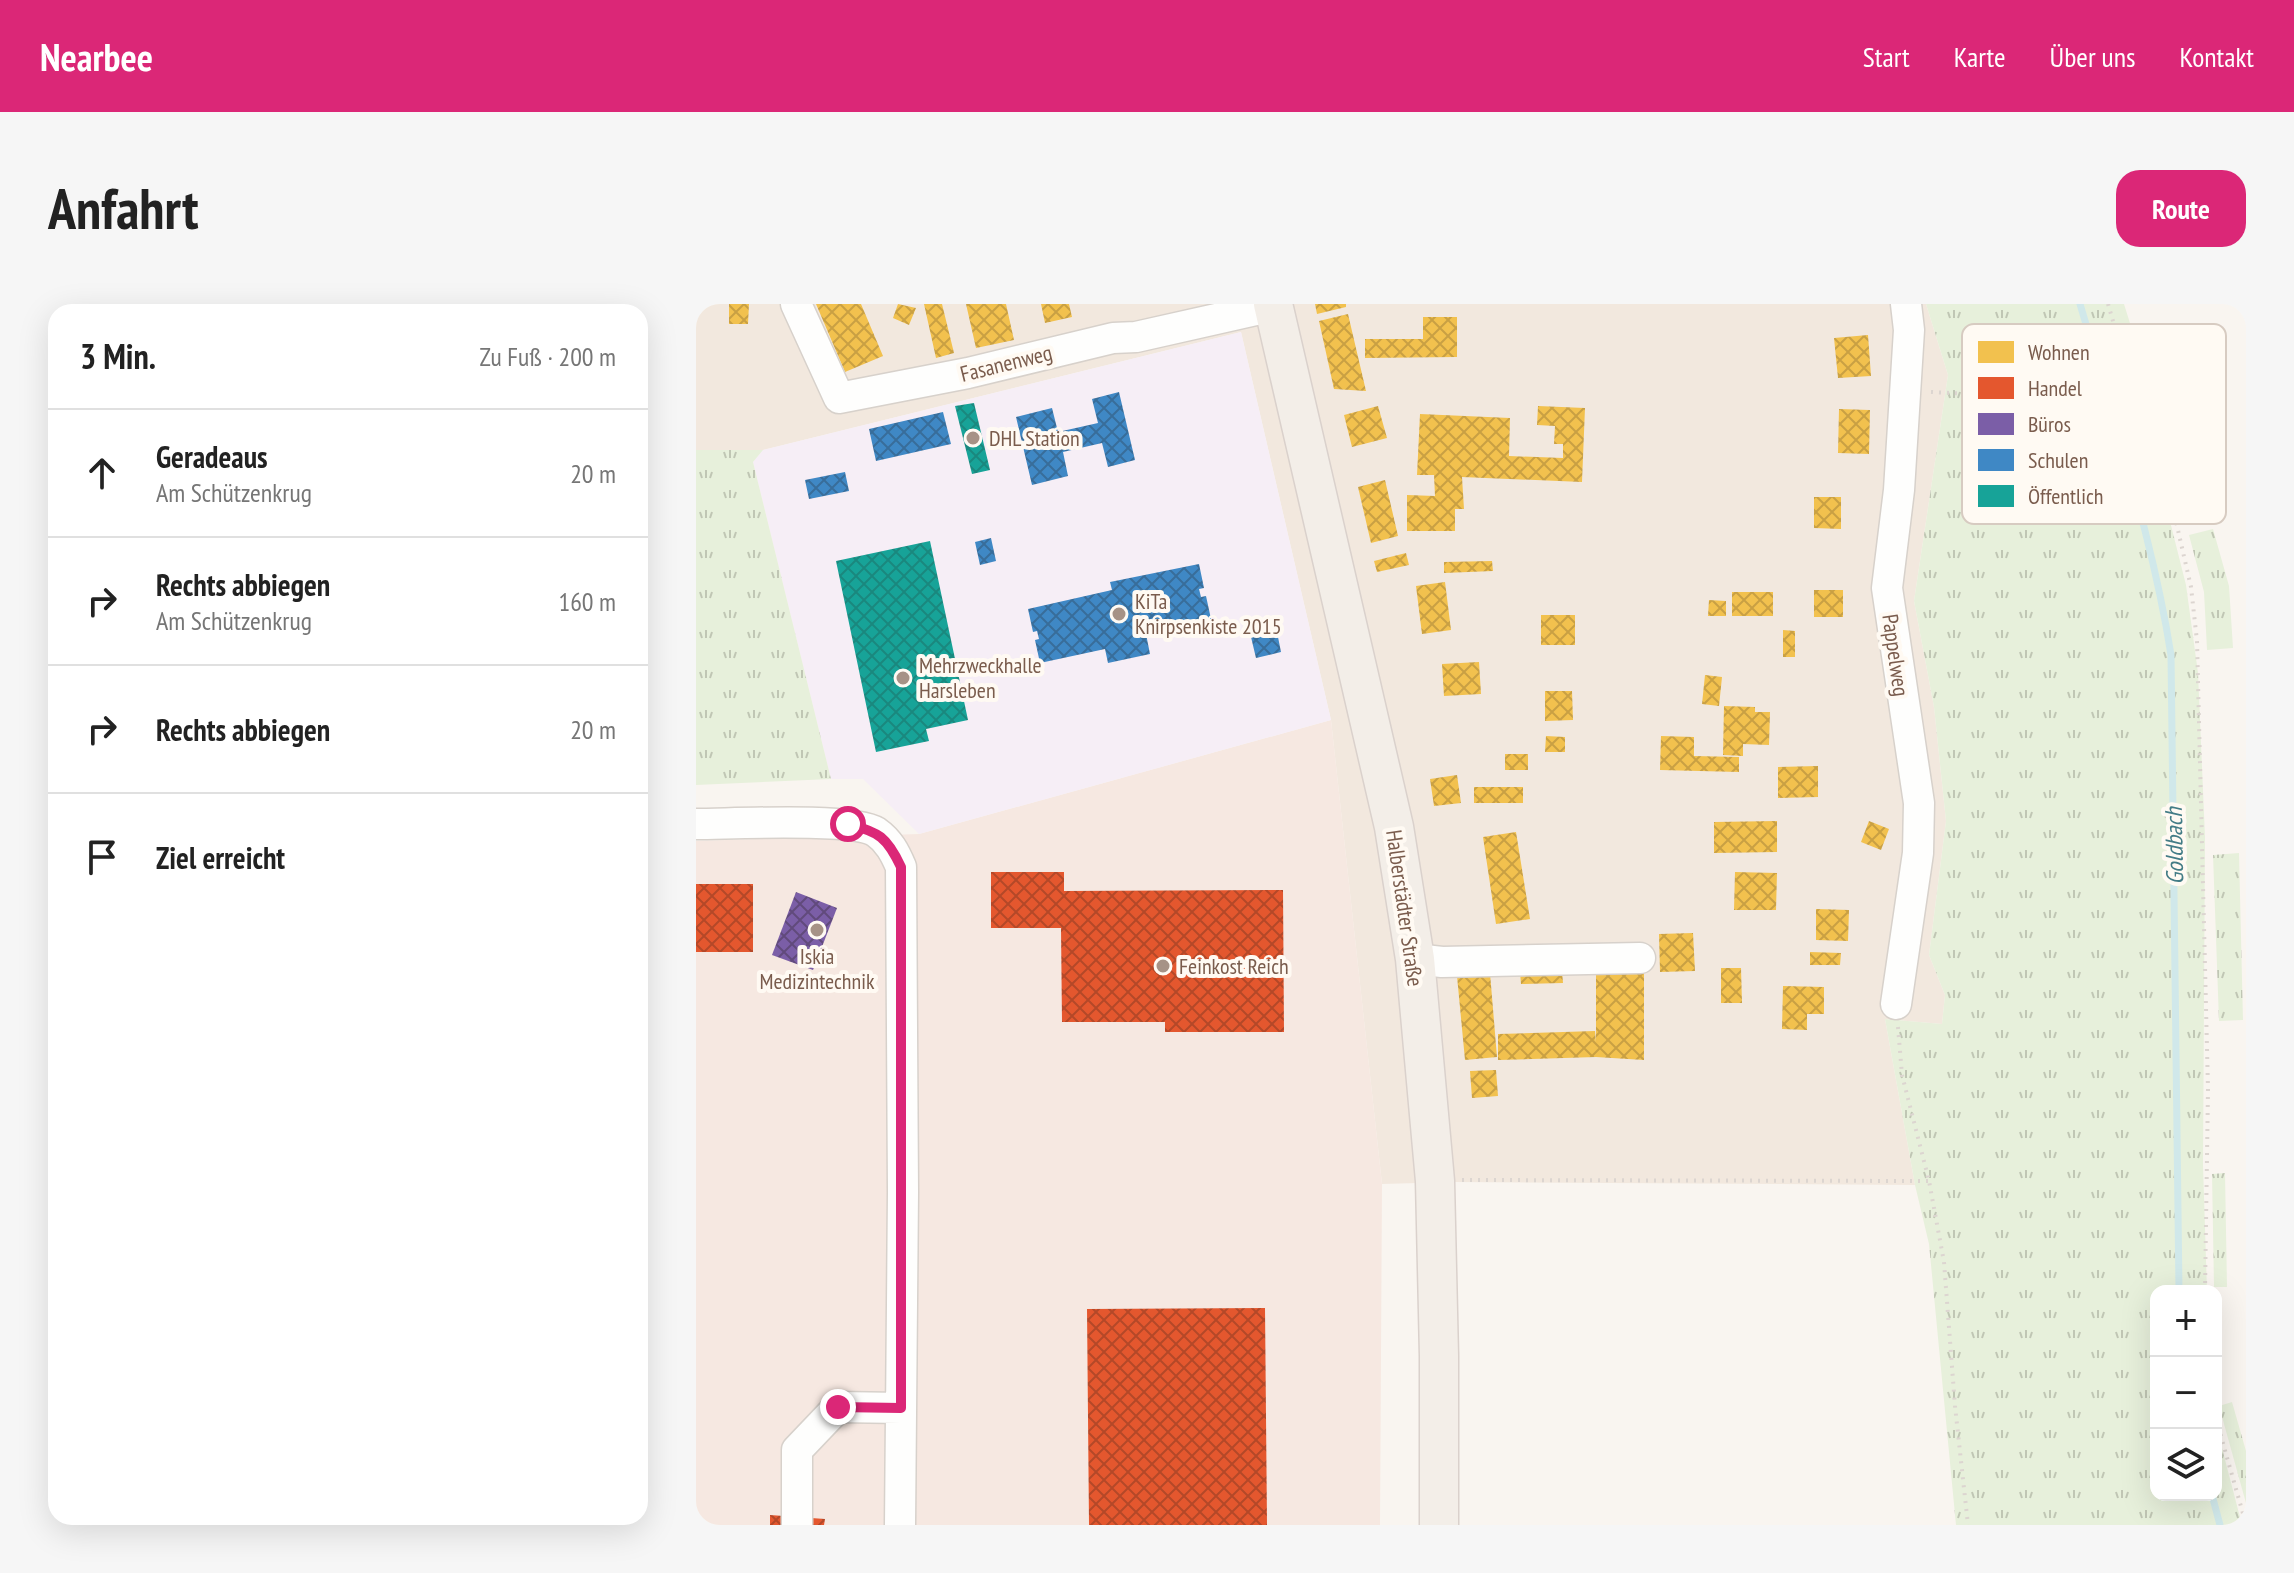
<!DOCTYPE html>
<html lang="de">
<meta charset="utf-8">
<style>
:root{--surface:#fff;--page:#f6f6f6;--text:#222;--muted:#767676;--line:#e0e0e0;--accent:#db2777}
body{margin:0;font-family:"PT Sans Narrow",sans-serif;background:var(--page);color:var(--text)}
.controls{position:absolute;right:24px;bottom:24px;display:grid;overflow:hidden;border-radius:16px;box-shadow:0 8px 32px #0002}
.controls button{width:72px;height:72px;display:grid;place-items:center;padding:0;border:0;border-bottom:2px solid var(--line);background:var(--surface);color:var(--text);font:40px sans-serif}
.stop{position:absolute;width:24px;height:24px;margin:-18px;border:6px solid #db2777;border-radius:50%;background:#fff}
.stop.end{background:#db2777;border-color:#fff;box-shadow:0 2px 8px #0008}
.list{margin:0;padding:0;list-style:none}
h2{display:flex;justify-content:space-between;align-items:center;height:104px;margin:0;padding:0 32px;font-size:34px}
h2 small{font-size:26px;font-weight:400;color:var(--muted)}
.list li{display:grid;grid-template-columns:52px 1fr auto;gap:24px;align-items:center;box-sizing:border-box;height:128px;padding:0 32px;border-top:2px solid var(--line)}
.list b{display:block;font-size:30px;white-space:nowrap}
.list p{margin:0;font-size:26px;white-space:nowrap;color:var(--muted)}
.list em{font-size:26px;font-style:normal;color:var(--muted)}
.icon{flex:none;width:44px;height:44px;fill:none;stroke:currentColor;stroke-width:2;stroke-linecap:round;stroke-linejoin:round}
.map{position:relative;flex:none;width:1550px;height:1221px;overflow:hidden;border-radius:24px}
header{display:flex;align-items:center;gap:48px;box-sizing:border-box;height:112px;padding:0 40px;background:var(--accent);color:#fff}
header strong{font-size:38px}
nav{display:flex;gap:44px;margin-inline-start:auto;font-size:28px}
.intro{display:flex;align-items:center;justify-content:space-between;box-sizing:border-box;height:192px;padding:0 48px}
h1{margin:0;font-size:56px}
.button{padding:20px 36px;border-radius:24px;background:var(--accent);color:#fff;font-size:28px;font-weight:700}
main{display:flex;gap:48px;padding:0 48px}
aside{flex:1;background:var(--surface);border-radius:24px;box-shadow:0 8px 32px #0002}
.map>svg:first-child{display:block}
.residential{fill:#f2e8de}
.commercial{fill:#f6e8e1}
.education{fill:#f6eef6}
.grass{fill:url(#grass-tufts)}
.homes{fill:url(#homes-cross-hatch)}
.shops{fill:url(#shops-cross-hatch)}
.offices{fill:url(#offices-cross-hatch)}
.schools{fill:url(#schools-cross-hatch)}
.public{fill:url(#public-cross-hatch)}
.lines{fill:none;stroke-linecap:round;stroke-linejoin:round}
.stream{stroke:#d0e8ea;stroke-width:7}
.minor-casing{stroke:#d7d1cb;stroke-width:33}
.major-casing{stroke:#dad1cc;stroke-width:41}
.path{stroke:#dcd5d0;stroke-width:4;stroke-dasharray:2 6;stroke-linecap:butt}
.minor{stroke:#fefefd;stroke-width:30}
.major{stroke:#f3eee8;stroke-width:38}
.route{stroke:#db2777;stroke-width:10}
.poi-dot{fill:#a69286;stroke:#fffaf3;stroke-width:3}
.labels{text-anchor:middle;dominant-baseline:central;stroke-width:8;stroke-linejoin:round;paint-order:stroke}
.street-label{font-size:22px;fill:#7a5c4d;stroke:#fffaf3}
.poi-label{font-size:22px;fill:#7a5c4d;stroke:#fffaf3;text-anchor:start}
.water-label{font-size:24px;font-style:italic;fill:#437c86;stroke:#fffaf3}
.key{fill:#fffaf3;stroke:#d7cbc1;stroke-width:2}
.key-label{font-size:22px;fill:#7a5c4d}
</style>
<header>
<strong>Nearbee</strong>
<nav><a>Start</a><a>Karte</a><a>Über uns</a><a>Kontakt</a></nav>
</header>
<div class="intro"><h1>Anfahrt</h1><a class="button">Route</a></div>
<main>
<aside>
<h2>3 Min.<small>Zu Fuß · 200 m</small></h2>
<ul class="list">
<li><svg class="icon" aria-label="ahead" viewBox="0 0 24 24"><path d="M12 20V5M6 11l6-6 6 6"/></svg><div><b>Geradeaus</b><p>Am Schützenkrug</p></div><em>20 m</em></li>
<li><svg class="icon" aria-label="right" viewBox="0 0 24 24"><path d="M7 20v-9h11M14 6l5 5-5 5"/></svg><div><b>Rechts abbiegen</b><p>Am Schützenkrug</p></div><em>160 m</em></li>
<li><svg class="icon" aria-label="right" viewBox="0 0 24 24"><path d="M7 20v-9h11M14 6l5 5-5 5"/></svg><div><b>Rechts abbiegen</b></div><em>20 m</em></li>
<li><svg class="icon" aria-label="arrive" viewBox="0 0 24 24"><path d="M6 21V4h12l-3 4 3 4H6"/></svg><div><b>Ziel erreicht</b></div></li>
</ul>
</aside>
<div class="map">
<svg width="1550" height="1221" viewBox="0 0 1550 1221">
<defs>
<pattern id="grass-tufts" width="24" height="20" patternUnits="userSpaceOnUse" patternTransform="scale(2)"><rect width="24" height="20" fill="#e7f0db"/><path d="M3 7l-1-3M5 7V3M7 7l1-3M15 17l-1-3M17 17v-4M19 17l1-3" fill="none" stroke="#c0c6b4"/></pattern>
<pattern id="homes-cross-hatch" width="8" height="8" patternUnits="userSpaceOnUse" patternTransform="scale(2)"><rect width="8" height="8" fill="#f2c14e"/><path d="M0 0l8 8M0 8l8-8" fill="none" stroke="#c9a043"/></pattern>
<pattern id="shops-cross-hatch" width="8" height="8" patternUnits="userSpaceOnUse" patternTransform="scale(2)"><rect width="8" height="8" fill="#e4572e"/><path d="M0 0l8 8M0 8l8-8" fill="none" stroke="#b44828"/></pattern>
<pattern id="offices-cross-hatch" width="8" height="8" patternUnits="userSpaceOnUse" patternTransform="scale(2)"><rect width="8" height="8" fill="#7b5ea7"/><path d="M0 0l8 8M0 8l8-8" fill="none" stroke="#614a7c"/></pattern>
<pattern id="schools-cross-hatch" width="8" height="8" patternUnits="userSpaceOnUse" patternTransform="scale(2)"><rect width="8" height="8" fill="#3f88c5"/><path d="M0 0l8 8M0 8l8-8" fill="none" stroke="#386d9a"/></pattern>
<pattern id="public-cross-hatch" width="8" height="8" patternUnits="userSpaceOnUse" patternTransform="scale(2)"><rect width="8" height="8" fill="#17a398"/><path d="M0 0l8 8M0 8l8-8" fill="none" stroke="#1a887e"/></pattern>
</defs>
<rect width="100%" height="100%" fill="#f9f5f0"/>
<path class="residential" d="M0 0H1230L1252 71 1218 297 1238 403 1250 517 1233 651 1249 691 1246 720 1189 715 1219 881 758 878 686 880 635 416 545 28 67 146H0Z"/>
<path class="commercial" d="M635 416 686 880 684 1221H0V537L223 530Z"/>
<path class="education" d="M545 28 635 416 223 530 167 475H135L57 158 67 146Z"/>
<path class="grass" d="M1230 0H1428L1438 32 1429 38 1490 281 1502 369 1509 533 1507 861 1511 987H1460V1191H1520V1121L1546 1221H1260L1233 940 1219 881 1189 715 1246 720 1249 691 1233 651 1250 517 1238 403 1218 297 1252 71Z
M0 146H67L57 158 135 475 0 481Z
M1517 225 1533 282 1537 344 1511 346 1508 288 1493 231Z
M1543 549 1547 716 1523 717 1517 551Z
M1529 869 1531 983H1518L1516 870Z
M1536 1098 1550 1147V1199L1523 1102Z"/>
<path class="homes" d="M33 0H53L52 20H33Z
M120 0H165L187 52 149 68Z
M202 0 220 4 213 21 197 14Z
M228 0H246L258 49 240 54Z
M270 0H310L318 36 280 44Z
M345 0H373L376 13 349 19Z
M619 0H650V3L621 10Z
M652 10 670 87 638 85 623 17Z
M727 13H761V53L669 54V35H727Z
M1172 31 1175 72 1142 74 1138 34Z
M682 102 691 134 656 143 648 111Z
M842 102 889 104 886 178 766 173 768 205H759V227H711V191L739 192 738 171H721L724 110 814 114 813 152 867 154V140H858L859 122 841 121Z
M1143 105 1174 106 1173 150 1142 149Z
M689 176 702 232 675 239 662 183Z
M1118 193H1145V225L1118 224Z
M710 249 713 261 681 268 678 257Z
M796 257 797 267 748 269V258Z
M749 278 755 326 726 330 720 282Z
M1118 286H1147V313H1118Z
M1036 288H1077V312H1036Z
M1013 296 1030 297V312H1012Z
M845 311H879V341H845Z
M1087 326 1099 327V353H1087Z
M783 358 785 390 748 392 746 360Z
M1009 371 1026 373 1023 402 1006 400Z
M849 387H876L877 416 849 417Z
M1028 402 1059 403V408H1074L1073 441 1047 440V452L1027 451Z
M850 432 869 433V448H849Z
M965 432 998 433V452L1043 453V468L964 466Z
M809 450H832V466H809Z
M1122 462V493L1082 494V463Z
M761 471 765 499 738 502 734 475Z
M778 483H827V499H778Z
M1081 517V548L1018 549V518Z
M1173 517 1193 525 1185 546 1165 538Z
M820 528 834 615 800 620 787 533Z
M1039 568 1081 569 1080 606H1038Z
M1120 605 1153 606 1152 637 1120 636Z
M997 629 999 667 964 668 963 630Z
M1114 648 1145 649 1144 661H1114Z
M1025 664H1045L1046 699H1025Z
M866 667 867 679 825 680 824 668Z
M794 669 801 753 769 756 761 672Z
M900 669H948V756L900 753 802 756V730L899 727 900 738Z
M1087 682 1128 683V710H1111V726L1086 725Z
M800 766 802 792 776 794 774 767Z"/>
<path class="shops" d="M295 568H368V587L587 586 588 728H469V718H366L365 624H295Z
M0 580H57V648H0Z
M569 1004 571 1221H393L391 1005Z
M74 1211 129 1215 128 1221H74Z"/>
<path class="offices" d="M100 588 141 604 117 666 76 651Z"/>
<path class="schools" d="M423 88 439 156 412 163 406 139 367 148 372 172 336 181 320 113 356 104 362 128 402 119 396 95Z
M247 108 255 140 180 157 173 125Z
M149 168 153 187 113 195 109 176Z
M295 234 300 257 284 261 279 238Z
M503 260 508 284 503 285 505 293 510 292 515 315 450 330 454 350 412 359 409 345 344 359 339 336 343 335 341 327 337 328 332 305 416 286 414 278Z
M581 328 585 348 560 354 555 333Z"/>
<path class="public" d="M278 99 294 166 276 170 259 102Z
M234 237 272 416 230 425 233 437 180 448 140 257Z"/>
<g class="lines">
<path class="stream" d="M1384 0 1406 74
M1415 105C1439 186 1462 268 1475 351L1483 987
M1516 1191 1524 1221"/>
<defs>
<path id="minor" d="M100 0 143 94 272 69 417 34 440 33 578 2
M0 520C35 520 156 513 180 528 193 537 199 549 205 563L207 888 204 1221
M719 655 746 658 944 654
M1200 700 1222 549 1223 499 1191 284 1203 186 1213 26 1210 0
M101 1221V1146L142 1103 205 1104"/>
<path id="major" d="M577 0 698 523 719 655 739 877 743 1052V1221"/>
</defs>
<use href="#minor" class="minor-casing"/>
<use href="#major" class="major-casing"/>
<path class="path" d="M1412 0 1436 82 1454 104 1495 283 1501 337 1512 785 1509 987
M1235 88 1390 96 1436 82
M1202 723 1206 771 1233 877 1248 958 1259 1102 1272 1221
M766 876 1233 877
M1520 1115 1550 1220"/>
<use href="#minor" class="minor"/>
<use href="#major" class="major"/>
</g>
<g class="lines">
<path class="route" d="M142 1103 205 1104V563C191 533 183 528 152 520"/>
</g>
<g class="poi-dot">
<circle cx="277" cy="134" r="8"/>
<circle cx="423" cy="310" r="8"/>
<circle cx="207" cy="374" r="8"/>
<circle cx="121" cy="626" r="8"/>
<circle cx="467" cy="662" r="8"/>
</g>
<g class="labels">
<g class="street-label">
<text transform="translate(310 59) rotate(-14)">Fasanenweg</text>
<text transform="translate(1200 351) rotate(82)">Pappelweg</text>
<text transform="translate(709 604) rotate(82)">Halberstädter Straße</text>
</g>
<g class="poi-label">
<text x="293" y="134">DHL Station</text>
<text x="439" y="297">KiTa<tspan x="439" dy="25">Knirpsenkiste 2015</tspan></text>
<text x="223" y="361">Mehrzweckhalle<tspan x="223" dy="25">Harsleben</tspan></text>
<text x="121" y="652" text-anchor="middle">Iskia<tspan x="121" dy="25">Medizintechnik</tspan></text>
<text x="483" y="662">Feinkost Reich</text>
</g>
<g class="water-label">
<text transform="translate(1478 542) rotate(-91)">Goldbach</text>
</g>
</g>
<rect x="1266" y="20" width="264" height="200" rx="12" class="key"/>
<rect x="1282" y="37" width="36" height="22" fill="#f2c14e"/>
<rect x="1282" y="73" width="36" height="22" fill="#e4572e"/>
<rect x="1282" y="109" width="36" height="22" fill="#7b5ea7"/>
<rect x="1282" y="145" width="36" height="22" fill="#3f88c5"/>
<rect x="1282" y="181" width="36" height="22" fill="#17a398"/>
<g class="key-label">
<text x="1332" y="56">Wohnen</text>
<text x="1332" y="92">Handel</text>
<text x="1332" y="128">Büros</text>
<text x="1332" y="164">Schulen</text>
<text x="1332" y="200">Öffentlich</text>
</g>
</svg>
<div class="controls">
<button>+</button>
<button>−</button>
<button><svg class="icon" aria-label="layers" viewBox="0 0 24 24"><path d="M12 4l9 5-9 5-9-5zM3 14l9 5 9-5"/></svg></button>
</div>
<div class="stop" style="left:152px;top:520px"></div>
<div class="stop end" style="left:142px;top:1103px"></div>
</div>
</main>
